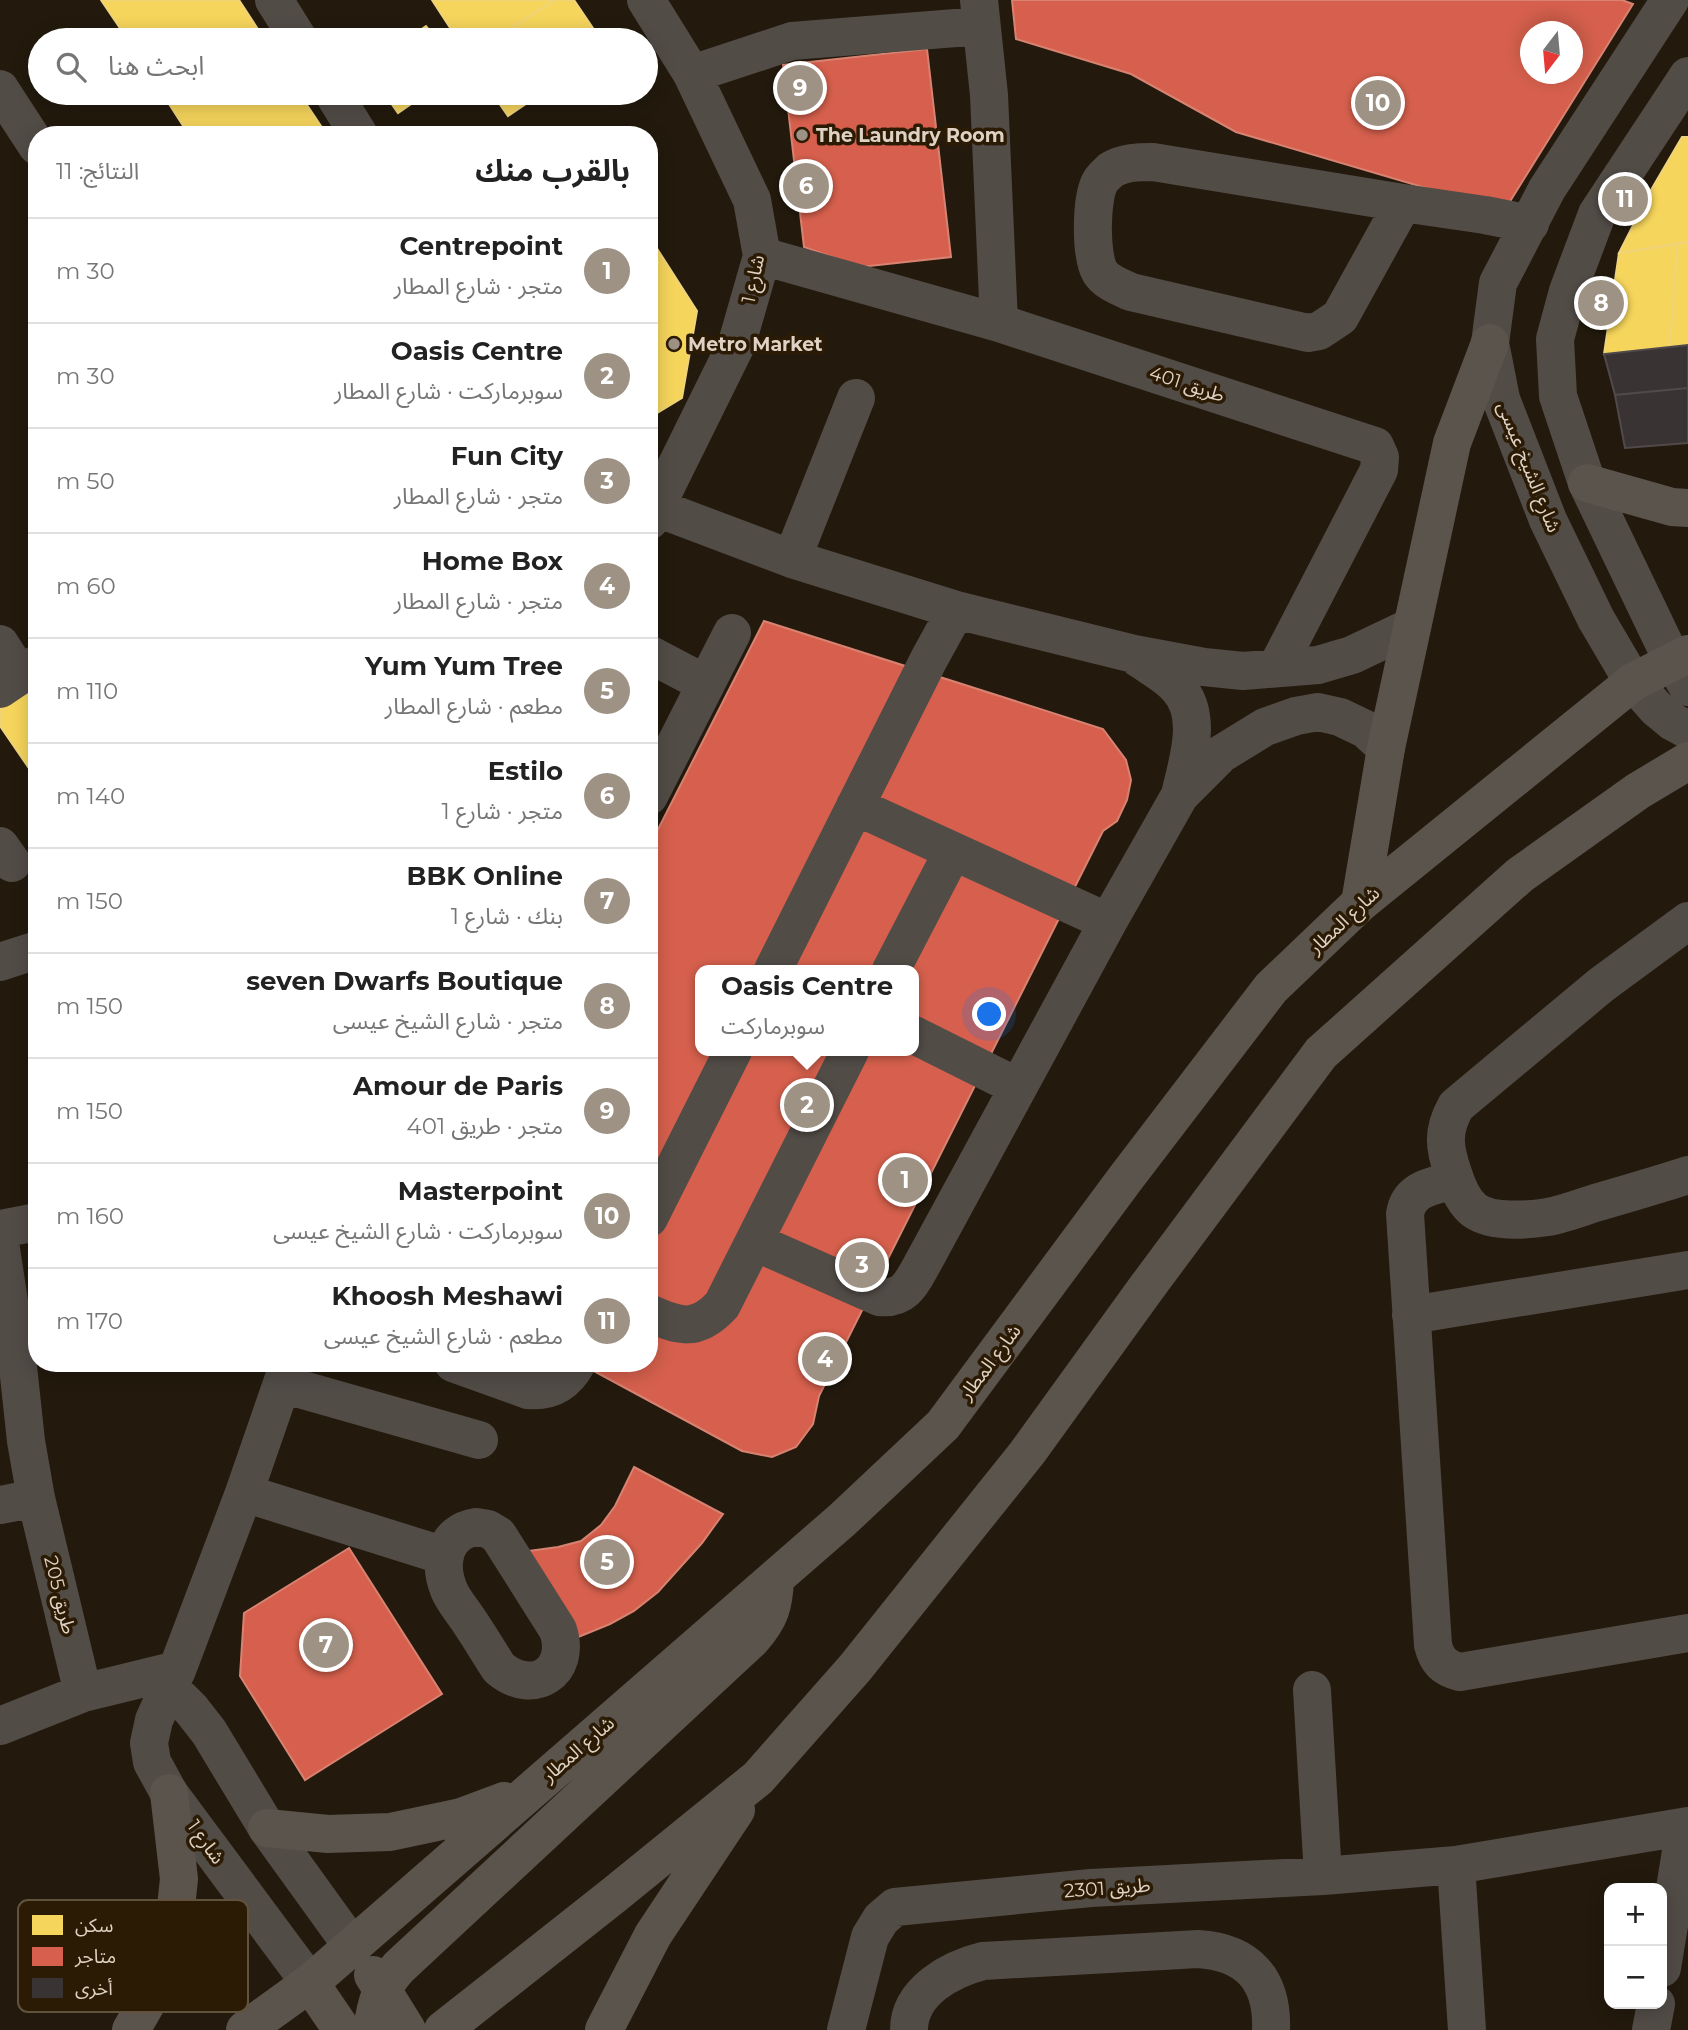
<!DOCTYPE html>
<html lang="ar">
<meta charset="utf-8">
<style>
:root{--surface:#fff;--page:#f2f2f2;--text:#222;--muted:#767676;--line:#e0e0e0;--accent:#9d9284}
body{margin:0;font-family:Montserrat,"Noto Sans Arabic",sans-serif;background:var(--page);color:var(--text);direction:rtl}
.controls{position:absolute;right:21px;bottom:21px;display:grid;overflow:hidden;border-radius:14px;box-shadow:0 4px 18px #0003}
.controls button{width:63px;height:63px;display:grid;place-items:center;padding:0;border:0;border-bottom:2px solid var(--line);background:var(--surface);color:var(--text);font:35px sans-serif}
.compass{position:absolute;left:1520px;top:21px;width:63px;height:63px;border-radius:50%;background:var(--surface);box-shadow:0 4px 18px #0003;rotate:196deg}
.you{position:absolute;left:990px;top:1015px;width:24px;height:24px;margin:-18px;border:5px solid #fff;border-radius:50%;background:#1a73e8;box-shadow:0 0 0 10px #1a73e833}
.badge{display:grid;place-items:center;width:46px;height:46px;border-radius:50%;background:var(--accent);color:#fff;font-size:23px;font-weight:700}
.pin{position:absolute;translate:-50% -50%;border:4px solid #fff;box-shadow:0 2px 7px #0006}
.popup{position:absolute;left:695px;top:965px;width:224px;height:91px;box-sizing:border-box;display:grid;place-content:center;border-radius:14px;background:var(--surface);filter:drop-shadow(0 2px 5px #0005);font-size:23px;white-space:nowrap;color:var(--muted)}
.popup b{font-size:26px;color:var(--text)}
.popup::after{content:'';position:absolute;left:50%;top:100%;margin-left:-14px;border:14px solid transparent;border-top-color:var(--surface)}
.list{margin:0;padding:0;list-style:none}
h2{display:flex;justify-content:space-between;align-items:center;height:91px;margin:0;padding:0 28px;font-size:30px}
h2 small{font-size:23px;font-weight:400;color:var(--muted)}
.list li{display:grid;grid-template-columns:46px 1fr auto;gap:21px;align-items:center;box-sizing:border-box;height:105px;padding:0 28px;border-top:2px solid var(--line)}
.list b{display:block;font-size:26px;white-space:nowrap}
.list p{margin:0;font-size:23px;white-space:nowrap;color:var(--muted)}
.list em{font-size:23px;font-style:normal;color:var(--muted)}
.icon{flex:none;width:38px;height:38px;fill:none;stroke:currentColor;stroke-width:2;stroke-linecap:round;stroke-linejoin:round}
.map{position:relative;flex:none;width:1688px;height:2030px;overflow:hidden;direction:ltr}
.search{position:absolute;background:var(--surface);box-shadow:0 4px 18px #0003;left:28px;top:28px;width:630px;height:77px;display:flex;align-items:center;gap:18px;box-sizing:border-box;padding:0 24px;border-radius:38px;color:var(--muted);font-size:26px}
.panel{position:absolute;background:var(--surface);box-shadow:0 4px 18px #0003;left:28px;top:126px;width:630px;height:1246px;border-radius:28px;direction:rtl}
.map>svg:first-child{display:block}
.homes{fill:#f6d55c;stroke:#efd47b;stroke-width:2}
.shops{fill:#d6604d;stroke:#d88271;stroke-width:2;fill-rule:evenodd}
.building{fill:#3a3333;stroke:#504a4b;stroke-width:2}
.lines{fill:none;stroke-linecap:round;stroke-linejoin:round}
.minor{stroke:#524c47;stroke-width:38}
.major{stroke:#5b544d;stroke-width:38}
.poi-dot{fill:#9d9284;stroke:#2c1b04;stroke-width:2.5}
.labels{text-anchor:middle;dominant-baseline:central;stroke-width:7;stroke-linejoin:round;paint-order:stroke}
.poi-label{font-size:19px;font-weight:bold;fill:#ded2c4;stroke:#2c1b04;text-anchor:start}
.street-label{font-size:19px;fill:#ded2c4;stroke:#2c1b04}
.key{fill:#2c1b04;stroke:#61523e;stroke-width:2}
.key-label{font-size:19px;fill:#ded2c4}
</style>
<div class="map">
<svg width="1688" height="2030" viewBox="0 0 1688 2030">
<rect width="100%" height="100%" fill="#231a0d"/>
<path class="homes" d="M101 0H239L265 40H128Z
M432 0H555L493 40H458Z
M555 0H574L601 40H493Z
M426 26 437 40H406Z
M162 93H299L327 135H189Z
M384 93H427L398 113Z
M492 93H542L508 116Z
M1682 137H1688V242L1619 253 1651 190Z
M649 236 697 311 682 398 649 418Z
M1688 242V345L1670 347 1677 244Z
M1677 244 1670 347 1604 354 1619 253Z
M37 682V780L0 726V706Z"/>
<path class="shops" d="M1012 0H1622L1633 4 1504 211 1236 132 1131 74 1016 39ZM1530 32H1572V74H1530Z
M927 49 951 257 860 267 804 247 783 65Z
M764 621 1103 729 1126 760 1131 780 1127 800 1117 821 1103 831 819 1396 813 1424 796 1447 772 1457 742 1451 579 1363H649V847ZM700 970H914V1051H700Z
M634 1467 723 1514 702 1543 658 1592 634 1611 610 1624 571 1640 521 1552 558 1547 581 1541 601 1525 615 1506Z
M349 1548 442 1694 305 1780 240 1676 244 1613Z"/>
<path class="building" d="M1688 345V388L1615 395 1604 354Z
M1688 388V443L1625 448 1615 395Z"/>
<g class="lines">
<path class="minor" d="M274 0 299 40
M646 0 692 74 752 200 762 256 737 343 649 521
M979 0 989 95 999 323
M1670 0 1547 189 1498 283 1490 343 1501 399 1548 520 1596 619 1633 682 1656 708 1673 722 1688 730
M692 74 792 41 981 26
M1688 76 1597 214 1568 291 1555 339 1558 396 1587 483 1673 662 1688 687
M0 89 37 146
M333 93 359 135
M1403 203 1340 317 1319 331 1308 333 1131 292C1120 287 1106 282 1100 272 1090 255 1091 198 1100 182 1102 178 1108 173 1111 170 1124 162 1139 162 1153 162L1403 203 1485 215 1530 224
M762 256 999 323 1375 446 1380 457 1379 470 1277 667
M649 505 792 559 956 610 1134 654 1204 667 1243 671 1318 665 1352 655 1411 627
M792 559 856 398
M0 644 20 675
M649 654 706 684
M1138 658C1151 667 1168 676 1178 688 1204 716 1187 763 1180 795
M0 689 37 664
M649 796 732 633
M855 806 1108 922
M0 846 12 863
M1688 921 1601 985 1456 1106C1442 1131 1444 1147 1453 1173 1457 1186 1464 1202 1474 1210 1491 1223 1528 1220 1548 1217 1564 1214 1580 1208 1595 1203 1626 1194 1657 1185 1688 1175
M0 962 37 950
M773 970 929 659 956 610
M891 970 953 851
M914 1035 1018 1087
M1455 1180C1433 1186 1409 1188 1405 1214L1433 1645C1437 1661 1444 1668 1460 1672L1688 1633
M649 1218 733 1051
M0 1229 37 1222
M0 1242 16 1348 26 1441 36 1498 83 1693
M755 1242 879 1297C907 1300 913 1280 925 1259L1108 922 1180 795 1221 754 1265 727 1296 716 1318 712 1340 717 1365 729 1386 748
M649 1313C680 1327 697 1332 722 1305L850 1051
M1411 1315 1688 1270
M289 1363 244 1493 177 1670 154 1720 149 1743 152 1762 169 1793 310 1983
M453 1363 528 1390C551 1392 566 1383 577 1363
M282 1384 479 1440
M244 1493 445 1556
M0 1505 36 1498
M476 1527 488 1529 498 1535 558 1630C572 1672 533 1697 499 1668 488 1651 478 1634 467 1618 461 1609 453 1600 449 1590 438 1563 444 1532 476 1527Z
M170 1688 191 1709 209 1732 267 1828 352 1946
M1312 1690 1323 1876
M0 1726 83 1693 177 1670
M1456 1865 1467 2030
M1662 1968 1685 1827
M846 2030 870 1937 881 1919 895 1907 1091 1888 1323 1876 1456 1865 1688 1826
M909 2030C909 1991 951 1969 983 1961L1198 1949C1248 1952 1273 1980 1271 2030
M1651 2030 1656 2004"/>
<path class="major" d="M1587 483 1672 507 1688 508
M1360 903 1386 748 1452 443 1490 343
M267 1828 328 1834 390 1832 461 1817 504 1801
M373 1975 407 2030
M310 1983 342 2030
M131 2030 165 1971 174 1926 179 1879 169 1793
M245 2030 310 1983 842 1520 943 1425 1125 1179 1271 988 1360 903 1633 682 1688 654
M372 2030C376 2002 380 1988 399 1967L752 1639C770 1618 774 1606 775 1579
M443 2030 614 1895 758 1778 855 1668 1027 1453 1147 1287 1321 1053 1520 875 1638 791 1688 761
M604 2030 653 1935 736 1810"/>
</g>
<g class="poi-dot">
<circle cx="802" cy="135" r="7"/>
<circle cx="674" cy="344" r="7"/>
</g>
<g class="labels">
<g class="poi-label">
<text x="816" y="135">The Laundry Room</text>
<text x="688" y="344">Metro Market</text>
</g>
<g class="street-label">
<text transform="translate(753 279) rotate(-78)">شارع 1</text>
<text transform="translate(1187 384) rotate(18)">طريق 401</text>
<text transform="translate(1529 467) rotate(68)">شارع الشيخ عيسى</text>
<text transform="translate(1344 920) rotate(-43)">شارع المطار</text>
<text transform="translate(990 1362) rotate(-53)">شارع المطار</text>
<text transform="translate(60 1595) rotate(76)">طريق 205</text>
<text transform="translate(578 1749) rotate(-41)">شارع المطار</text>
<text transform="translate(206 1842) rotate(54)">شارع 1</text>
<text transform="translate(1107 1888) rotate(-4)">طريق 2301</text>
</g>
</g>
<rect x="18" y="1900" width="230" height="112" rx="10" class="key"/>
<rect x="32" y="1915" width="31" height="20" fill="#f6d55c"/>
<rect x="32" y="1947" width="31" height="19" fill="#d6604d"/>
<rect x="32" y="1978" width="31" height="20" fill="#3a3333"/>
<g class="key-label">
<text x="75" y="1932">سكن</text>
<text x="75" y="1963">متاجر</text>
<text x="75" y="1995">أخرى</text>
</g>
</svg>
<div class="controls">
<button>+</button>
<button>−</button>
</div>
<svg class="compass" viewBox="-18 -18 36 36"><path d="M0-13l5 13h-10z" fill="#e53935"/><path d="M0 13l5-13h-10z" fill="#767676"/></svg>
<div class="you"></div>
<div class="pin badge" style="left:905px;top:1180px">1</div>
<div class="pin badge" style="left:807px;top:1105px">2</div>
<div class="popup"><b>Oasis Centre</b>سوبرماركت</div>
<div class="pin badge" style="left:862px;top:1265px">3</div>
<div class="pin badge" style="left:825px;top:1359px">4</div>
<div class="pin badge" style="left:607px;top:1562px">5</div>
<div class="pin badge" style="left:806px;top:186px">6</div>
<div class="pin badge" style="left:326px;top:1645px">7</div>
<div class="pin badge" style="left:1601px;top:303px">8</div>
<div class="pin badge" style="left:800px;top:88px">9</div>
<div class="pin badge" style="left:1378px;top:103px">10</div>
<div class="pin badge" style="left:1625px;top:199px">11</div>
<div class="search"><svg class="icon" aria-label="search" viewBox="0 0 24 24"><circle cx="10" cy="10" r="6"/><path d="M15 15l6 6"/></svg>ابحث هنا</div>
<section class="panel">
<h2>بالقرب منك<small>النتائج: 11</small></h2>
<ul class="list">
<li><span class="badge">1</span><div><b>Centrepoint</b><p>متجر · شارع المطار</p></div><em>30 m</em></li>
<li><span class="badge">2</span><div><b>Oasis Centre</b><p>سوبرماركت · شارع المطار</p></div><em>30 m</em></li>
<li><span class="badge">3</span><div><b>Fun City</b><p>متجر · شارع المطار</p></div><em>50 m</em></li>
<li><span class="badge">4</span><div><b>Home Box</b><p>متجر · شارع المطار</p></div><em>60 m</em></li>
<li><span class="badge">5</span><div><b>Yum Yum Tree</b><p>مطعم · شارع المطار</p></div><em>110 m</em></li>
<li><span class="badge">6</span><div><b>Estilo</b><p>متجر · شارع 1</p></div><em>140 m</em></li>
<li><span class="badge">7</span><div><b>BBK Online</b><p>بنك · شارع 1</p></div><em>150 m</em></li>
<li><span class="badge">8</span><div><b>seven Dwarfs Boutique</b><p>متجر · شارع الشيخ عيسى</p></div><em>150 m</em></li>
<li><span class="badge">9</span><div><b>Amour de Paris</b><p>متجر · طريق 401</p></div><em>150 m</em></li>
<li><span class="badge">10</span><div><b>Masterpoint</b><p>سوبرماركت · شارع الشيخ عيسى</p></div><em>160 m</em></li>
<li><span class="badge">11</span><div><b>Khoosh Meshawi</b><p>مطعم · شارع الشيخ عيسى</p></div><em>170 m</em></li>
</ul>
</section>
</div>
